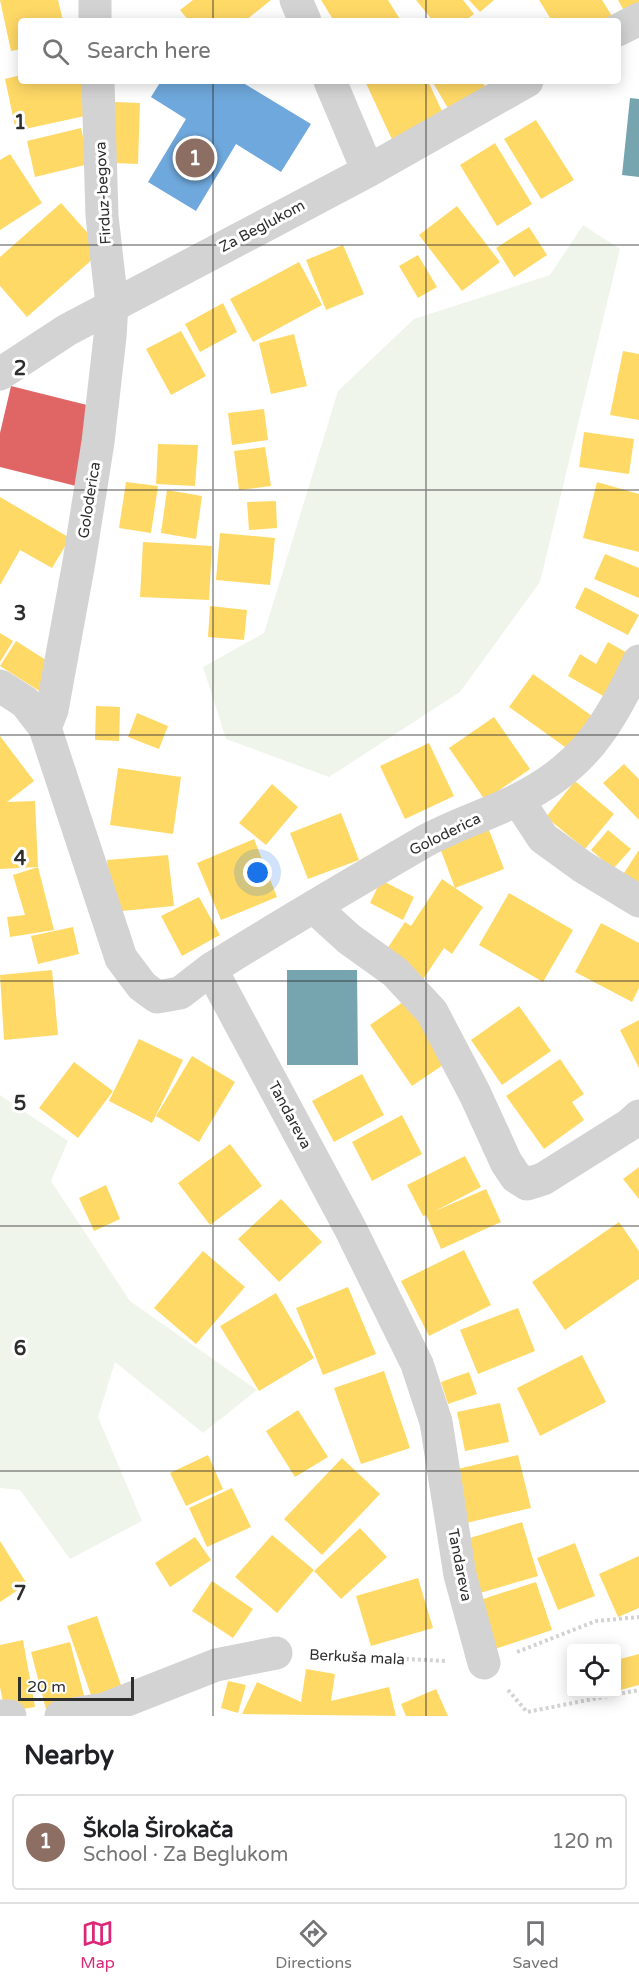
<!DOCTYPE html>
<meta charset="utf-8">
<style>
:root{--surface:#fff;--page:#f2f2f2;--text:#202124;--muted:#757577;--line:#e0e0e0;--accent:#db2777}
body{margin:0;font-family:"Varela Round",sans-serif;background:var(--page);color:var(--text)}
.controls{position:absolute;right:18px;bottom:18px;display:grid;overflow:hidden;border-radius:6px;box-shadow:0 3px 15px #0003}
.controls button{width:54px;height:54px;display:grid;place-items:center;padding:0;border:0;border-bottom:2px solid var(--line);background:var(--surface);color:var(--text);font:30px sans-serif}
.scale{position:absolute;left:18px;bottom:15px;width:116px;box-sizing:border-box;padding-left:6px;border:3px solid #2e2e2e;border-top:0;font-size:16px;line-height:21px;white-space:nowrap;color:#2e2e2e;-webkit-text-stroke:4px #fff;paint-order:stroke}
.you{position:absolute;left:258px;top:873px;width:21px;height:21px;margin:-15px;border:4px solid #fff;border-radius:50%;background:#1a73e8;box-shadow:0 0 0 9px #1a73e833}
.badge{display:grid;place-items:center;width:39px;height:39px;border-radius:50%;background:var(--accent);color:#fff;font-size:20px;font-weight:700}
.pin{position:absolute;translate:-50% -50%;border:3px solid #fff;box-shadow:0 2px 6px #0006}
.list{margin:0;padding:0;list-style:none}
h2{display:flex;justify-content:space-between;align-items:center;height:78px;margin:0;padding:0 24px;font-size:26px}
h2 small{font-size:20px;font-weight:400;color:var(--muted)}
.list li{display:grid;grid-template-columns:39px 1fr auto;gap:18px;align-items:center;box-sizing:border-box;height:96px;margin:0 12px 12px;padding:0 12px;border:2px solid var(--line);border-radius:6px}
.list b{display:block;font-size:22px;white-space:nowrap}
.list p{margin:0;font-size:20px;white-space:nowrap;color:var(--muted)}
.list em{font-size:20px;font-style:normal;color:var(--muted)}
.icon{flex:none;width:33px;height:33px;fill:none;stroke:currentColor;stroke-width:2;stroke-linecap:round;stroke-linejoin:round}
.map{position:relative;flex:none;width:639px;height:1716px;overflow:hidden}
.search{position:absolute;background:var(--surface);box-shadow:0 3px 15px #0003;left:18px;right:18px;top:18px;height:66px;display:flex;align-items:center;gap:15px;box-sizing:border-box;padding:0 21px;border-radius:6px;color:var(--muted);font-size:22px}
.sheet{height:186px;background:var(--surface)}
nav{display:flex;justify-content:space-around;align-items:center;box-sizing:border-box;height:84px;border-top:2px solid var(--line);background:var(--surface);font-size:16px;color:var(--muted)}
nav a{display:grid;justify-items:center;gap:3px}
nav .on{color:var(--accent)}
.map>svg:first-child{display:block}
.green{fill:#f0f5ec}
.homes{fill:#ffd966}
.shops{fill:#e06666}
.schools{fill:#6fa8dc}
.public{fill:#76a5af}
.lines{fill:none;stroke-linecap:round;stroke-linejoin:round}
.path{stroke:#d3d3d3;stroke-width:4;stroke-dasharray:3 3;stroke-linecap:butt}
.minor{stroke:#d3d3d3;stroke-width:33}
.grid{fill:none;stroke:#2e2e2e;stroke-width:1.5;stroke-opacity:0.55}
.labels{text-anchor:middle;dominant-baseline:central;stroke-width:6;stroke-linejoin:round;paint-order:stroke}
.street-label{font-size:15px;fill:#2e2e2e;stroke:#fff}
.grid-label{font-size:20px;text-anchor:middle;font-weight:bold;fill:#2e2e2e;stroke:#fff;stroke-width:6;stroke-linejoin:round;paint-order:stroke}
</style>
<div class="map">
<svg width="639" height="1716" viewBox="0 0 639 1716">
<rect width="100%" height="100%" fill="#fff"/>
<path class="green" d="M583 225 620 249 540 582 460 692 329 777 226 739 203 667 264 633 338 391 414 319 550 275Z
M0 1095 68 1141 51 1181 130 1301 257 1390 203 1433 115 1362 98 1417 142 1521 70 1559 20 1490 0 1488Z"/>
<path class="homes" d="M0 0H58L63 21H21V49L11 51Z
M193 0H271L245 21H189L180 10Z
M321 0H388L401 21H334Z
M416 0H463L474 14 465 21H433Z
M469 0H494L480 12Z
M539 0H602L612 16 603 21H552Z
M618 0H639V9L627 16Z
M21 75V81H86L94 114 16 131 5 79Z
M365 81H428L447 122 395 146Z
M432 81H482L489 93 452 115Z
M115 102 140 103 138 164 113 163Z
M536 120 574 180 541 199 504 139Z
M81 128 89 164 35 177 27 141Z
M495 143 532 204 497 226 460 165Z
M10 154 42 203 0 230V160Z
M61 203 103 250 27 317 0 286V257Z
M457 206 500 262 462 291 419 235Z
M529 227 547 255 514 277 496 248Z
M343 245 364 294 326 310 306 260Z
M418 255 437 287 418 298 399 266Z
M299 262 322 305 253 342 230 299Z
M223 303 237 332 200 352 185 324Z
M181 331 206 376 171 395 146 349Z
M294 334 307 386 271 394 259 343Z
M623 351 639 354V420L610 415Z
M264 409 268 440 232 445 228 413Z
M584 432 634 439 629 474 579 467Z
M158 444 198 445 195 486 156 484Z
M265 447 271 486 239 490 234 451Z
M126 482 158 486 151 533 119 528Z
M597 482 639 494V552L583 538Z
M167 490 202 496 196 539 161 533Z
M0 497 70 538 52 568 20 550 0 585Z
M276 501 277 528 249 530 247 502Z
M220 533 275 538 270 585 216 580Z
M143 542 212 546 209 600 140 597Z
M605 554 639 568V598L594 579Z
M585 587 639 615 628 635 575 608Z
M210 606 247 610 244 640 208 637Z
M0 633 13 641 0 662Z
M16 641 57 667 41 692 0 666Z
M608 642 629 654 605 697 568 676 580 654 596 664Z
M533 674 592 716 568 749 509 707Z
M96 706 120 707 119 741 95 740Z
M137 713 168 726 159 749 128 737Z
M494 717 530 769 485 800 449 748Z
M0 736 34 781 7 802 35 801 38 867 0 869Z
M429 743 454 796 405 819 380 766Z
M624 764 639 779V820L603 783Z
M118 768 181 777 173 834 110 825Z
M575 781 614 814 585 849 546 817Z
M272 784 298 807 266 845 239 823Z
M341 813 359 860 308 879 290 833Z
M489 830 504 869 455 888 440 848Z
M608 830 631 849 613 869 591 850Z
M254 839 277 897 221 920 197 863Z
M639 850V888L622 876Z
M168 855 174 906 112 912 107 860Z
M38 867 54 930 10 937 7 917 25 915 13 875Z
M442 879 483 907 452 954 444 948 422 981 383 955 405 922 411 926Z
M381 880 414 897 403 920 370 903Z
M509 893 573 930 543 982 479 945Z
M199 897 220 935 182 956 161 916Z
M601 923 639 943V988L632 1002 575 972Z
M73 927 79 954 38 964 31 936Z
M52 970 58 1035 4 1040 0 975Z
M407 999 449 1061 412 1086 370 1025Z
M519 1006 551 1051 502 1085 471 1040Z
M639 1020V1068L620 1030Z
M139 1039 183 1060 152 1123 109 1101Z
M192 1056 235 1082 199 1142 156 1116Z
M560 1059 584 1094 572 1102 584 1120 544 1149 506 1096Z
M74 1062 113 1091 78 1138 39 1108Z
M362 1074 384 1115 334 1142 312 1101Z
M402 1115 422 1154 372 1181 352 1142Z
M230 1144 262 1186 210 1225 178 1183Z
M465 1156 481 1187 435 1211 486 1189 501 1222 441 1249 426 1215 423 1216 407 1185Z
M639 1167V1199L623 1179Z
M106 1185 120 1219 94 1231 79 1198Z
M281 1199 322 1242 279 1282 238 1239Z
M619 1222 639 1251V1279L565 1330 532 1282Z
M464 1250 491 1305 429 1336 401 1281Z
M203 1251 245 1287 196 1344 154 1308Z
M348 1287 376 1354 323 1375 296 1308Z
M276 1293 314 1358 259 1391 220 1326Z
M518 1308 535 1351 478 1374 460 1330Z
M582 1355 606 1402 540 1436 517 1388Z
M384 1371 410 1448 361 1464 334 1388Z
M469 1372 477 1394 448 1404 441 1382Z
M500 1403 509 1442 465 1451 457 1412Z
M298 1410 328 1457 295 1477 266 1431Z
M208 1455 223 1489 186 1506 170 1473Z
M518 1455 531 1508 466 1523 453 1470Z
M342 1458 380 1494 322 1555 284 1519Z
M232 1488 251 1527 207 1547 189 1508Z
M522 1522 538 1576 473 1595 457 1542Z
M360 1528 387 1557 341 1599 314 1571Z
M272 1535 314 1570 277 1613 235 1577Z
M195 1537 211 1560 170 1587 155 1563Z
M0 1541 27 1584 0 1602Z
M575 1543 595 1596 558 1610 537 1558Z
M639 1556V1608L618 1617 599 1574Z
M418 1578 433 1628 371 1646 356 1596Z
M212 1581 253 1609 233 1638 192 1611Z
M536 1582 552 1630 495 1649 480 1600Z
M97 1616 122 1688 92 1698 67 1626Z
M23 1640 35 1707 5 1712 0 1687V1645Z
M70 1642 86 1703 47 1713 31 1652Z
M639 1654V1685L617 1691 616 1660Z
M306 1669 335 1674 331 1701 389 1687 396 1716 242 1714 257 1682 301 1702Z
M228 1681 246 1685 238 1713 221 1708Z
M436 1689 448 1716H406L401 1704Z"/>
<path class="shops" d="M11 386 95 407 76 486 0 467V433Z"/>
<path class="schools" d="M161 81H240L311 124 281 172 236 144 196 211 148 182 186 119 151 97Z"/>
<path class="public" d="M630 98 639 99V177L622 175Z
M287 970H357L358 1065H287Z"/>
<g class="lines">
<path class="path" d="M517 1652 596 1621 639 1617
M310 1654 446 1661
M508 1690 527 1712 639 1690"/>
<path class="minor" d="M95 0V21
M296 0 305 21
M618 30 639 19
M330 81 368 171
M0 374 67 330 368 171 527 81
M0 686 25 702 45 728 121 958 142 986 157 997 180 993 211 969 350 1228 417 1364 436 1422 460 1575 484 1663
M45 728 52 710 79 562 98 442 110 337 112 304 102 216 98 81
M518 800 543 838 583 867 639 901
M315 908 349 939 395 972 432 1012 475 1094 506 1162 516 1177 527 1184 543 1179 629 1125 639 1116
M211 969C281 925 353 883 425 841 454 825 487 815 517 800 584 767 608 726 639 661
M0 1716H10
M61 1716 104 1709 216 1665 276 1653"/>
</g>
<path class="grid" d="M213 0V21M426 0V21M213 81V1716M426 81V1716M0 245H639M0 490H639M0 735H639M0 981H639M0 1226H639M0 1471H639"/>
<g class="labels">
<g class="street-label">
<text transform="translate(103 193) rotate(-93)">Firduz-begova</text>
<text transform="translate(262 226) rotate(-28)">Za Beglukom</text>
<text transform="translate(89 500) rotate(-81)">Goloderica</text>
<text transform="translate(445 834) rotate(-26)">Goloderica</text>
<text transform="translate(290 1115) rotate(62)">Tandareva</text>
<text transform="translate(460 1565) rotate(79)">Tandareva</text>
<text transform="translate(357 1657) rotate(3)">Berkuša mala</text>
</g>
</g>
<g class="grid-label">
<text x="20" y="129">1</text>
<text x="20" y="375">2</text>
<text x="20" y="620">3</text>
<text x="20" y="865">4</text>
<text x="20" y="1110">5</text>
<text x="20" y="1355">6</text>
<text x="20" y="1600">7</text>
</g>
</svg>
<div class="controls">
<button><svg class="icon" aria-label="locate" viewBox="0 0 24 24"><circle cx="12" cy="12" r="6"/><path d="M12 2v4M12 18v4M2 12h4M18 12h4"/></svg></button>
</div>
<div class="scale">20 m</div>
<div class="you"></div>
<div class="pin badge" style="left:195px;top:158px;background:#8d6e63">1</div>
<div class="search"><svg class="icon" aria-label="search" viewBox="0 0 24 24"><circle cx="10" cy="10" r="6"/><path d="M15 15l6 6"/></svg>Search here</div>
</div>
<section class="sheet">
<h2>Nearby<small></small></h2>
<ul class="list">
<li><span class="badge" style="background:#8d6e63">1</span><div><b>Škola Širokača</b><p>School · Za Beglukom</p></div><em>120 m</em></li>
</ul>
</section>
<nav>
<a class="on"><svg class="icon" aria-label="map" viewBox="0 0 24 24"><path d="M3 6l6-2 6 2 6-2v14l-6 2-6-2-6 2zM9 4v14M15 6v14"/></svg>Map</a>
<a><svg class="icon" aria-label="directions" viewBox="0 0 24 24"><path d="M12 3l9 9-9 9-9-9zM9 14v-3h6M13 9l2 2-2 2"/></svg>Directions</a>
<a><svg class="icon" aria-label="saved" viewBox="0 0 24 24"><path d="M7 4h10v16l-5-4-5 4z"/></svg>Saved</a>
</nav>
